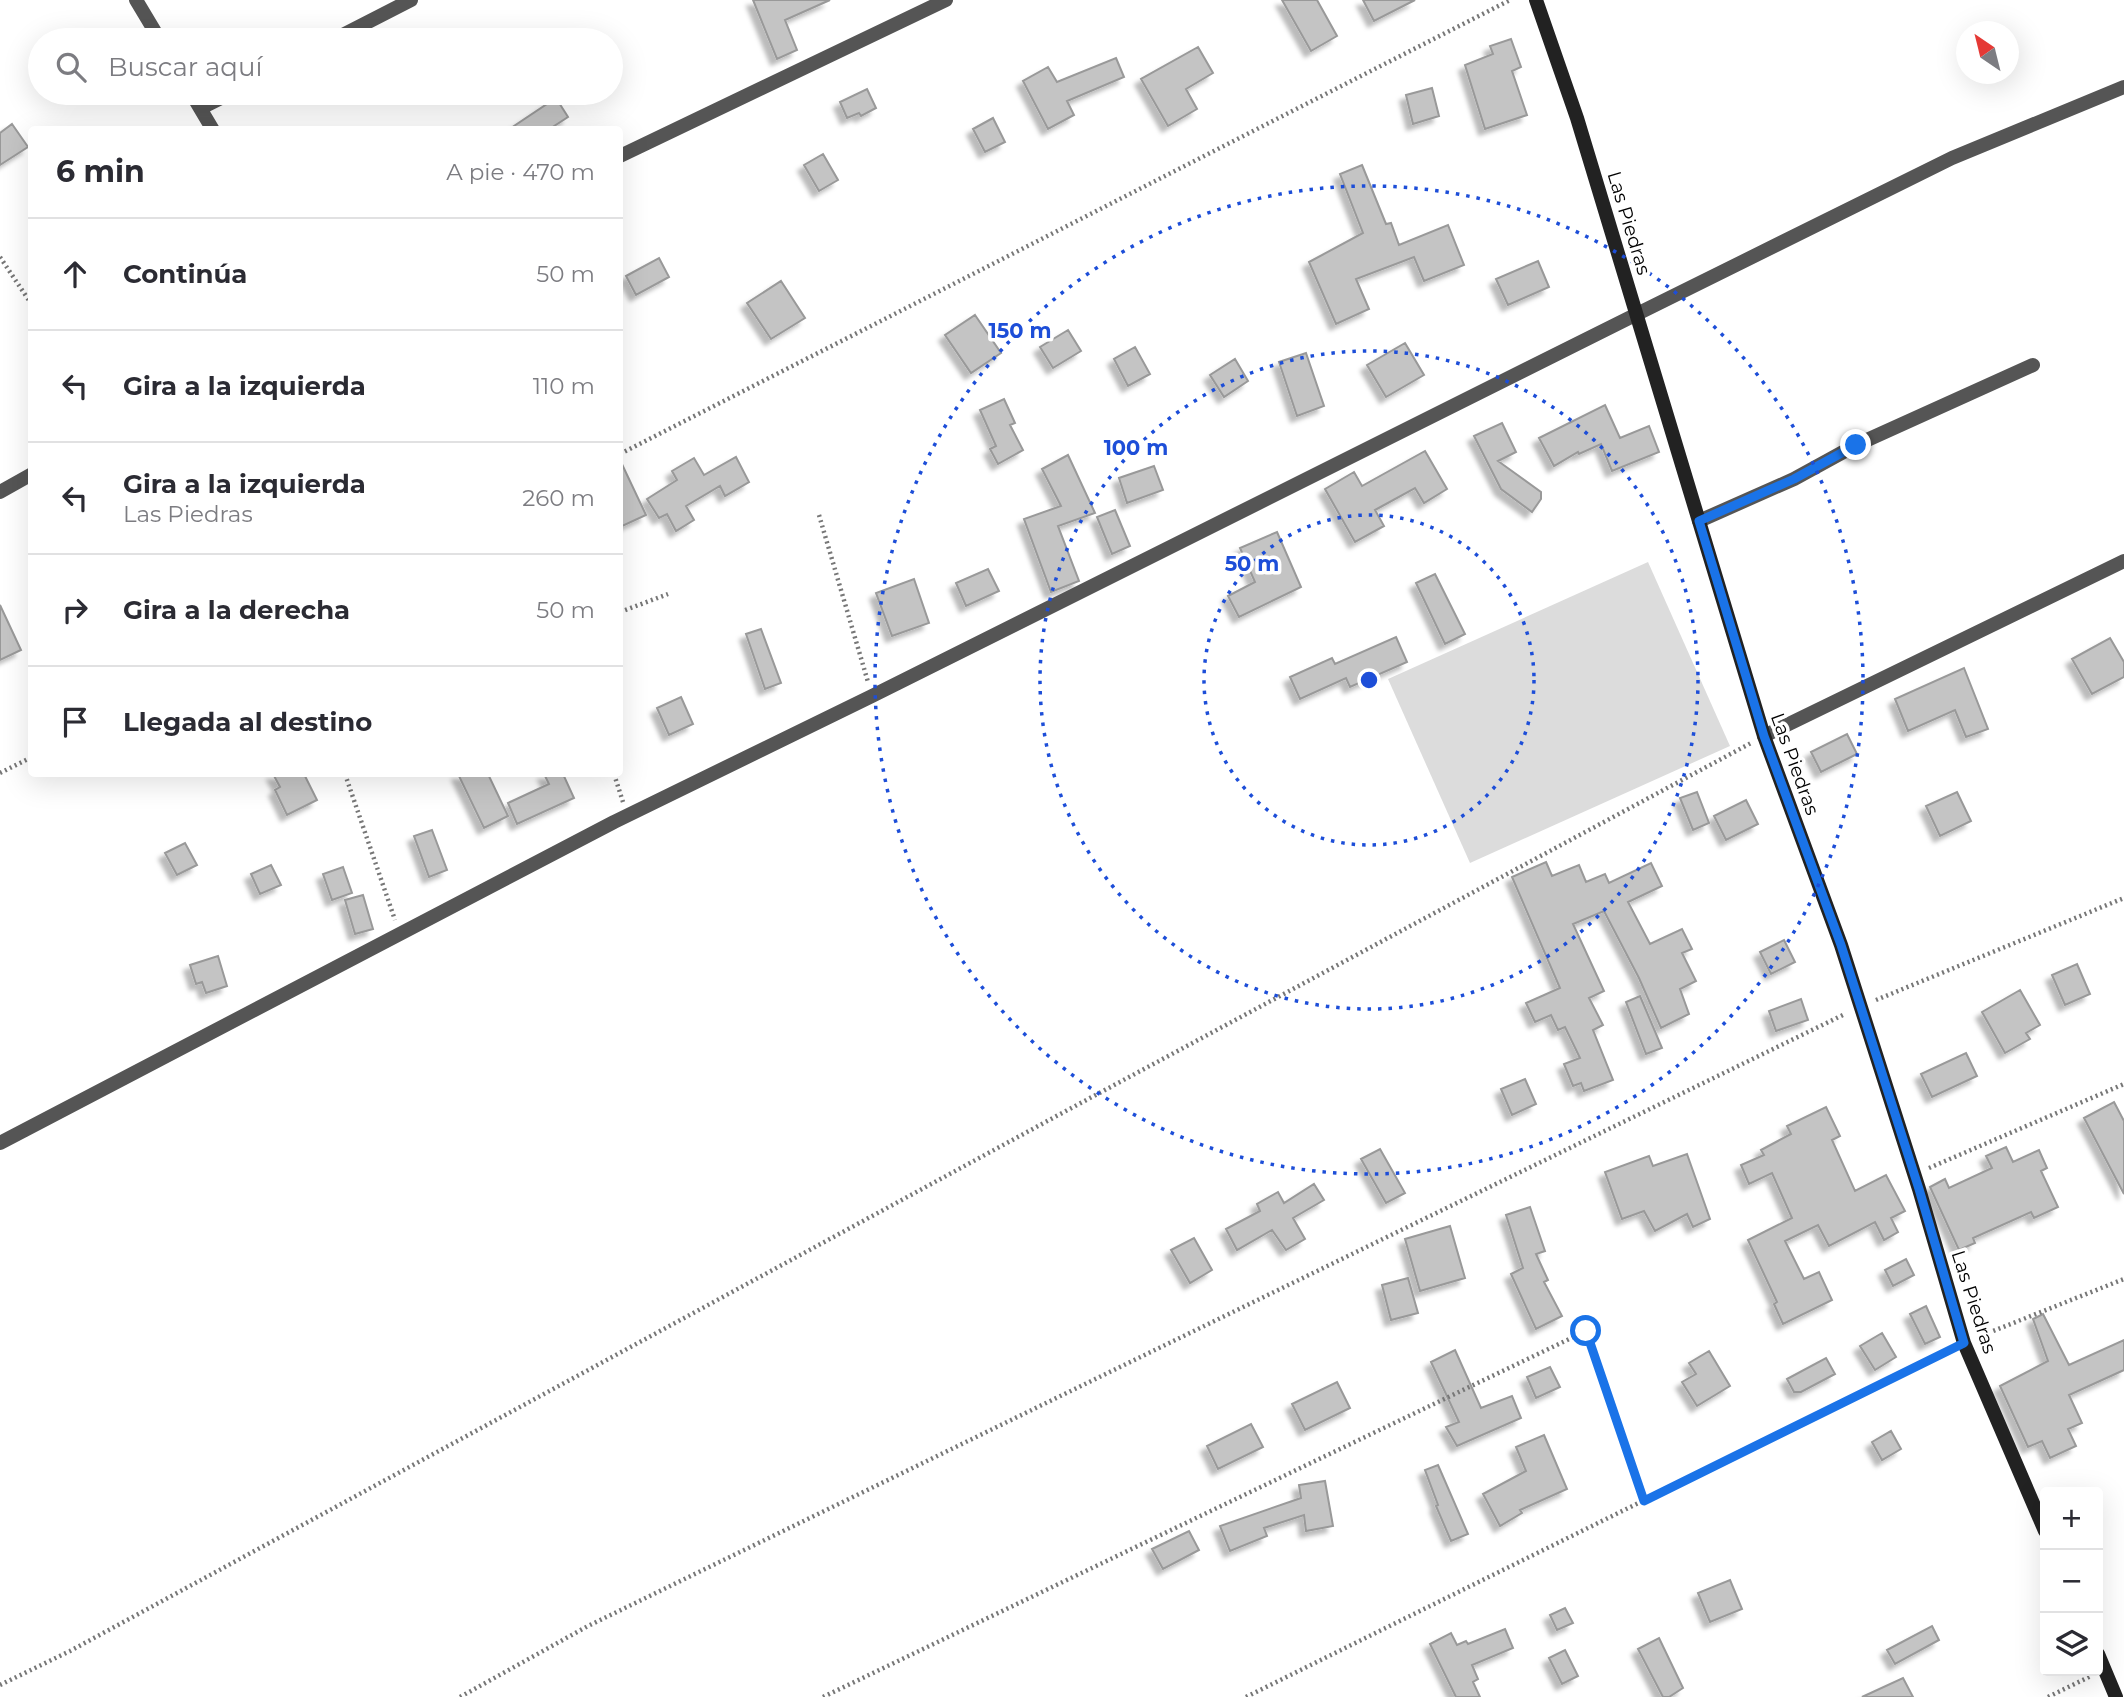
<!DOCTYPE html>
<html lang="es">
<meta charset="utf-8">
<style>
:root{--surface:#fff;--page:#f7f7f7;--text:#2b2b33;--muted:#7c7c81;--line:#e1e1e2}
body{margin:0;font-family:Montserrat,sans-serif;background:var(--page);color:var(--text)}
.controls{position:absolute;right:21px;bottom:21px;display:grid;overflow:hidden;border-radius:7px;box-shadow:0 7px 28px #0002}
.controls button{width:63px;height:63px;display:grid;place-items:center;padding:0;border:0;border-bottom:2px solid var(--line);background:var(--surface);color:var(--text);font:35px sans-serif}
.compass{position:absolute;left:1956px;top:21px;width:63px;height:63px;border-radius:50%;background:var(--surface);box-shadow:0 7px 28px #0002;rotate:325deg}
.stop{position:absolute;width:21px;height:21px;margin:-16px;border:5px solid #1a73e8;border-radius:50%;background:#fff}
.stop.end{background:#1a73e8;border-color:#fff;box-shadow:0 2px 7px #0008}
.list{margin:0;padding:0;list-style:none}
h2{display:flex;justify-content:space-between;align-items:center;height:91px;margin:0;padding:0 28px;font-size:30px}
h2 small{font-size:23px;font-weight:400;color:var(--muted)}
.list li{display:grid;grid-template-columns:46px 1fr auto;gap:21px;align-items:center;box-sizing:border-box;height:112px;padding:0 28px;border-top:2px solid var(--line)}
.list b{display:block;font-size:26px;white-space:nowrap}
.list p{margin:0;font-size:23px;white-space:nowrap;color:var(--muted)}
.list em{font-size:23px;font-style:normal;color:var(--muted)}
.icon{flex:none;width:38px;height:38px;fill:none;stroke:currentColor;stroke-width:2;stroke-linecap:round;stroke-linejoin:round}
.map{position:relative;flex:none;width:2124px;height:1697px;overflow:hidden}
.search{position:absolute;background:var(--surface);box-shadow:0 7px 28px #0002;left:28px;top:28px;width:595px;height:77px;display:flex;align-items:center;gap:18px;box-sizing:border-box;padding:0 24px;border-radius:38px;color:var(--muted);font-size:26px}
.panel{position:absolute;background:var(--surface);box-shadow:0 7px 28px #0002;left:28px;top:126px;width:595px;height:651px;border-radius:7px}
.map>svg:first-child{display:block}
.park{fill:#dcdcdc}
.building{fill:#c4c4c4;stroke:#999;stroke-width:2;filter:url(#shadow)}
.lines{fill:none;stroke-linecap:round;stroke-linejoin:round}
.path{stroke:#777;stroke-width:4.5;stroke-dasharray:2 3.5;stroke-linecap:butt}
.street{stroke:#555;stroke-width:14}
.secondary{stroke:#222;stroke-width:14}
.route{stroke:#1a73e8;stroke-width:9}
.ring{fill:none;stroke:#1d4ed8;stroke-width:3.5;stroke-dasharray:3.5 7}
.labels{text-anchor:middle;dominant-baseline:central;stroke-width:7;stroke-linejoin:round;paint-order:stroke}
.street-label{font-size:19px;fill:#000;stroke:#fff}
.centre{fill:#1d4ed8;stroke:#fff;stroke-width:3.5}
.ring-label{font-size:21px;text-anchor:middle;font-weight:bold;fill:#1d4ed8;stroke:#fff;stroke-width:7;stroke-linejoin:round;paint-order:stroke}
</style>
<div class="map">
<svg width="2124" height="1697" viewBox="0 0 2124 1697">
<defs>
<filter id="shadow"><feDropShadow dx="-6" dy="6" stdDeviation="2" flood-color="#0004"/></filter>
</defs>
<rect width="100%" height="100%" fill="#fff"/>
<path class="park" d="M1648 562 1730 746 1470 863 1388 679Z"/>
<path class="building" d="M753 0H830L785 20 797 50 777 59Z
M1282 0H1317L1337 36 1311 51Z
M1363 0H1415L1374 21Z
M1511 39 1521 67 1512 71 1527 115 1485 129 1465 65 1493 54 1490 46Z
M1198 47 1213 73 1186 89 1197 109 1168 126 1141 79Z
M1116 58 1124 77 1067 101 1074 115 1048 129 1023 81 1048 67 1057 82Z
M1432 88 1439 116 1413 124 1406 95Z
M867 89 876 108 861 116 859 113 847 118 840 102Z
M556 98 568 117 548 130H508Z
M993 118 1005 142 985 152 973 129Z
M12 124 28 147 0 165V133Z
M823 154 838 180 819 191 804 165Z
M1362 165 1386 224 1391 223 1399 245 1448 225 1464 265 1424 281 1414 257 1356 279 1369 309 1336 324 1309 262 1363 233 1340 174Z
M659 258 669 277 636 295 626 276Z
M1538 261 1549 287 1508 305 1496 279Z
M781 281 805 318 771 339 747 303Z
M975 315 1001 353 971 373 945 335Z
M1068 330 1081 351 1053 368 1040 347Z
M1405 343 1424 375 1386 397 1367 365Z
M1135 347 1150 374 1128 386 1114 359Z
M1306 353 1324 406 1297 416 1279 362Z
M1235 359 1248 381 1224 397 1210 375Z
M1004 399 1015 423 1010 425 1023 450 998 464 990 449 996 446 980 410Z
M1605 405 1620 438 1649 426 1659 452 1612 471 1601 444 1579 454 1578 452 1554 466 1539 438Z
M1502 423 1516 452 1498 461 1541 492V499L1532 512 1501 489 1474 436Z
M1425 451 1447 489 1424 503 1415 488 1375 510 1384 526 1355 542 1325 489 1354 472 1362 486Z
M1068 455 1095 513 1058 526 1079 581 1051 592 1024 519 1061 506 1042 469Z
M736 457 749 482 725 496 720 486 686 506 694 520 676 531 667 514 659 518 647 499 677 480 672 471 694 458 704 475Z
M620 460 646 515 620 527Z
M1154 466 1163 490 1127 503 1119 478Z
M1115 510 1130 546 1112 554 1097 517Z
M1277 532 1301 587 1239 617 1228 596 1255 582 1240 548Z
M988 569 999 591 966 606 956 583Z
M1435 574 1465 634 1445 644 1416 583Z
M914 579 929 623 892 636 876 593Z
M0 605 21 650 0 660Z
M761 629 781 683 765 689 746 634Z
M1396 637 1407 662 1350 687 1346 678 1300 699 1290 677 1332 658 1335 664Z
M2110 638 2124 662V677L2092 694 2072 659Z
M1964 668 1988 729 1966 737 1955 710 1908 731 1895 699Z
M681 697 693 724 669 735 657 708Z
M1847 734 1857 754 1821 772 1811 752Z
M273 774H304L317 800 287 815 275 790 280 787Z
M458 774H488L508 816 484 828Z
M544 774H563L574 798 517 824 508 803 549 784Z
M1697 792 1709 823 1693 830 1680 798Z
M1957 792 1971 821 1940 836 1926 806Z
M1746 800 1758 824 1726 840 1714 816Z
M432 830 447 870 429 877 414 836Z
M185 843 197 865 177 875 165 853Z
M1546 862 1552 876 1579 865 1586 882 1605 874 1609 883 1651 863 1662 886 1628 902 1650 944 1682 929 1692 949 1682 953 1696 981 1680 989 1689 1014 1661 1028 1639 978 1604 911 1573 924 1604 991 1589 998 1603 1025 1593 1030 1613 1080 1584 1091 1581 1083 1573 1086 1564 1064 1580 1058 1565 1027 1558 1030 1551 1015 1535 1022 1526 1003 1560 988 1512 877Z
M271 865 281 885 260 894 251 874Z
M343 867 352 893 332 900 323 874Z
M363 895 373 929 355 934 345 900Z
M1784 940 1795 962 1771 974 1760 952Z
M218 956 227 986 206 993 202 982 196 984 190 965Z
M2077 964 2090 994 2065 1005 2052 975Z
M2020 990 2040 1025 2026 1033 2030 1039 2005 1053 1982 1012Z
M1640 996 1662 1048 1646 1054 1626 1002Z
M1801 999 1808 1020 1776 1031 1769 1011Z
M1966 1053 1977 1076 1932 1097 1921 1074Z
M1525 1079 1536 1104 1512 1115 1501 1089Z
M2114 1102 2124 1121V1194L2084 1118Z
M1826 1107 1840 1136 1832 1140 1855 1191 1886 1175 1905 1211 1891 1218 1898 1232 1884 1240 1875 1222 1829 1246 1818 1225 1785 1241 1804 1279 1819 1272 1832 1300 1783 1324 1774 1304 1777 1302 1748 1240 1792 1218 1772 1173 1749 1184 1741 1165 1764 1155 1761 1150 1791 1134 1787 1126Z
M2006 1147 2013 1162 2039 1150 2047 1168 2041 1171 2058 1207 2034 1218 2031 1212 1973 1238 1975 1243 1959 1250 1930 1187 1945 1179 1949 1188 1992 1168 1986 1156Z
M1380 1149 1405 1193 1386 1203 1361 1159Z
M1687 1154 1710 1219 1693 1227 1687 1214 1655 1231 1644 1211 1622 1219 1605 1172 1649 1156 1653 1166Z
M1314 1184 1324 1200 1293 1218 1305 1239 1286 1250 1272 1230 1237 1250 1226 1229 1260 1211 1257 1204 1278 1192 1284 1203Z
M1530 1207 1545 1251 1536 1254 1548 1280 1544 1282 1562 1316 1536 1329 1511 1274 1523 1268 1506 1215Z
M1450 1226 1465 1278 1420 1291 1405 1239Z
M1194 1238 1212 1270 1190 1283 1171 1250Z
M1906 1259 1914 1275 1893 1286 1885 1270Z
M1408 1278 1418 1313 1391 1320 1382 1285Z
M1926 1306 1940 1337 1925 1344 1910 1314Z
M2043 1314 2069 1365 2124 1340V1370L2069 1395 2082 1423 2068 1429 2076 1446 2050 1458 2042 1441 2028 1447 2000 1386 2048 1361 2033 1319Z
M1882 1333 1896 1357 1875 1370 1860 1346Z
M1455 1350 1481 1408 1512 1396 1521 1418 1457 1446 1446 1427 1459 1422 1431 1362Z
M1709 1351 1730 1386 1697 1406 1682 1382 1696 1374 1689 1363Z
M1826 1358 1835 1374 1801 1392H1794L1787 1379Z
M1550 1367 1560 1387 1536 1398 1527 1377Z
M1337 1382 1350 1408 1305 1430 1292 1404Z
M1251 1424 1263 1447 1218 1469 1207 1446Z
M1891 1431 1901 1449 1882 1460 1872 1442Z
M1544 1435 1567 1489 1520 1510 1522 1513 1500 1526 1483 1494 1526 1471 1516 1447Z
M1438 1465 1468 1534 1451 1541 1436 1506 1438 1505 1425 1470Z
M1325 1481 1333 1526 1306 1531 1304 1515 1264 1528 1267 1536 1230 1551 1220 1526 1301 1498 1299 1485Z
M1189 1531 1199 1550 1163 1569 1152 1549Z
M1730 1580 1742 1609 1710 1622 1698 1593Z
M1565 1608 1573 1623 1557 1630 1550 1615Z
M1932 1626 1939 1640 1895 1664 1887 1650Z
M1505 1629 1513 1648 1472 1665 1478 1679 1473 1682 1480 1697H1456L1430 1644 1451 1633 1457 1645 1466 1641 1468 1644Z
M1659 1638 1683 1688 1669 1697H1663L1638 1649Z
M1565 1650 1578 1676 1562 1684 1549 1658Z
M1903 1678 1913 1697H1862Z"/>
<g class="lines">
<path class="path" d="M0 257 32 305
M620 454 1510 0
M819 515 868 682
M620 612 668 594
M0 773 32 757
M345 774 395 920
M614 774 623 802
M1876 1000 2124 898
M1929 1168 2124 1084
M1978 1337 2124 1279
M0 1685 70 1651 1064 1112 1751 743
M460 1697 588 1626 1845 1014
M823 1697 1586 1331 1644 1501
M1246 1697 1948 1350
M2048 1697 2091 1676"/>
<path class="street" d="M136 0 160 40
M333 40 411 0
M191 93 213 130
M201 108 231 93
M620 156 946 0
M0 492 32 474
M1699 521 1794 479 1856 445 2033 365
M1764 736 2124 561
M0 1143 614 822 872 696 1637 314 1952 158 2124 87"/>
<path class="secondary" d="M1536 0 1577 118 1764 736 1841 945 1919 1189 1964 1343 2045 1531
M2098 1654 2116 1697"/>
</g>
<g class="lines">
<path class="route" d="M1586 1331 1644 1501 1964 1343 1919 1189 1841 945 1764 736 1699 521 1794 479 1856 445"/>
</g>
<g class="ring">
<circle cx="1369" cy="680" r="165"/>
<circle cx="1369" cy="680" r="329"/>
<circle cx="1369" cy="680" r="494"/>
</g>
<g class="labels">
<g class="street-label">
<text transform="translate(1629 223) rotate(73)">Las Piedras</text>
<text transform="translate(1795 764) rotate(70)">Las Piedras</text>
<text transform="translate(1974 1302) rotate(72)">Las Piedras</text>
</g>
</g>
<circle cx="1369" cy="680" r="10" class="centre"/>
<g class="ring-label">
<text x="1020" y="338">150 m</text>
<text x="1136" y="455">100 m</text>
<text x="1252" y="571">50 m</text>
</g>
</svg>
<div class="controls">
<button>+</button>
<button>−</button>
<button><svg class="icon" aria-label="layers" viewBox="0 0 24 24"><path d="M12 4l9 5-9 5-9-5zM3 14l9 5 9-5"/></svg></button>
</div>
<svg class="compass" viewBox="-18 -18 36 36"><path d="M0-13l5 13h-10z" fill="#e53935"/><path d="M0 13l5-13h-10z" fill="#7c7c81"/></svg>
<div class="stop" style="left:1586px;top:1331px"></div>
<div class="stop end" style="left:1856px;top:445px"></div>
<div class="search"><svg class="icon" aria-label="search" viewBox="0 0 24 24"><circle cx="10" cy="10" r="6"/><path d="M15 15l6 6"/></svg>Buscar aquí</div>
<section class="panel">
<h2>6 min<small>A pie · 470 m</small></h2>
<ul class="list">
<li><svg class="icon" aria-label="ahead" viewBox="0 0 24 24"><path d="M12 20V5M6 11l6-6 6 6"/></svg><div><b>Continúa</b></div><em>50 m</em></li>
<li><svg class="icon" aria-label="left" viewBox="0 0 24 24"><path d="M17 20v-9H6M10 6l-5 5 5 5"/></svg><div><b>Gira a la izquierda</b></div><em>110 m</em></li>
<li><svg class="icon" aria-label="left" viewBox="0 0 24 24"><path d="M17 20v-9H6M10 6l-5 5 5 5"/></svg><div><b>Gira a la izquierda</b><p>Las Piedras</p></div><em>260 m</em></li>
<li><svg class="icon" aria-label="right" viewBox="0 0 24 24"><path d="M7 20v-9h11M14 6l5 5-5 5"/></svg><div><b>Gira a la derecha</b></div><em>50 m</em></li>
<li><svg class="icon" aria-label="arrive" viewBox="0 0 24 24"><path d="M6 21V4h12l-3 4 3 4H6"/></svg><div><b>Llegada al destino</b></div></li>
</ul>
</section>
</div>
